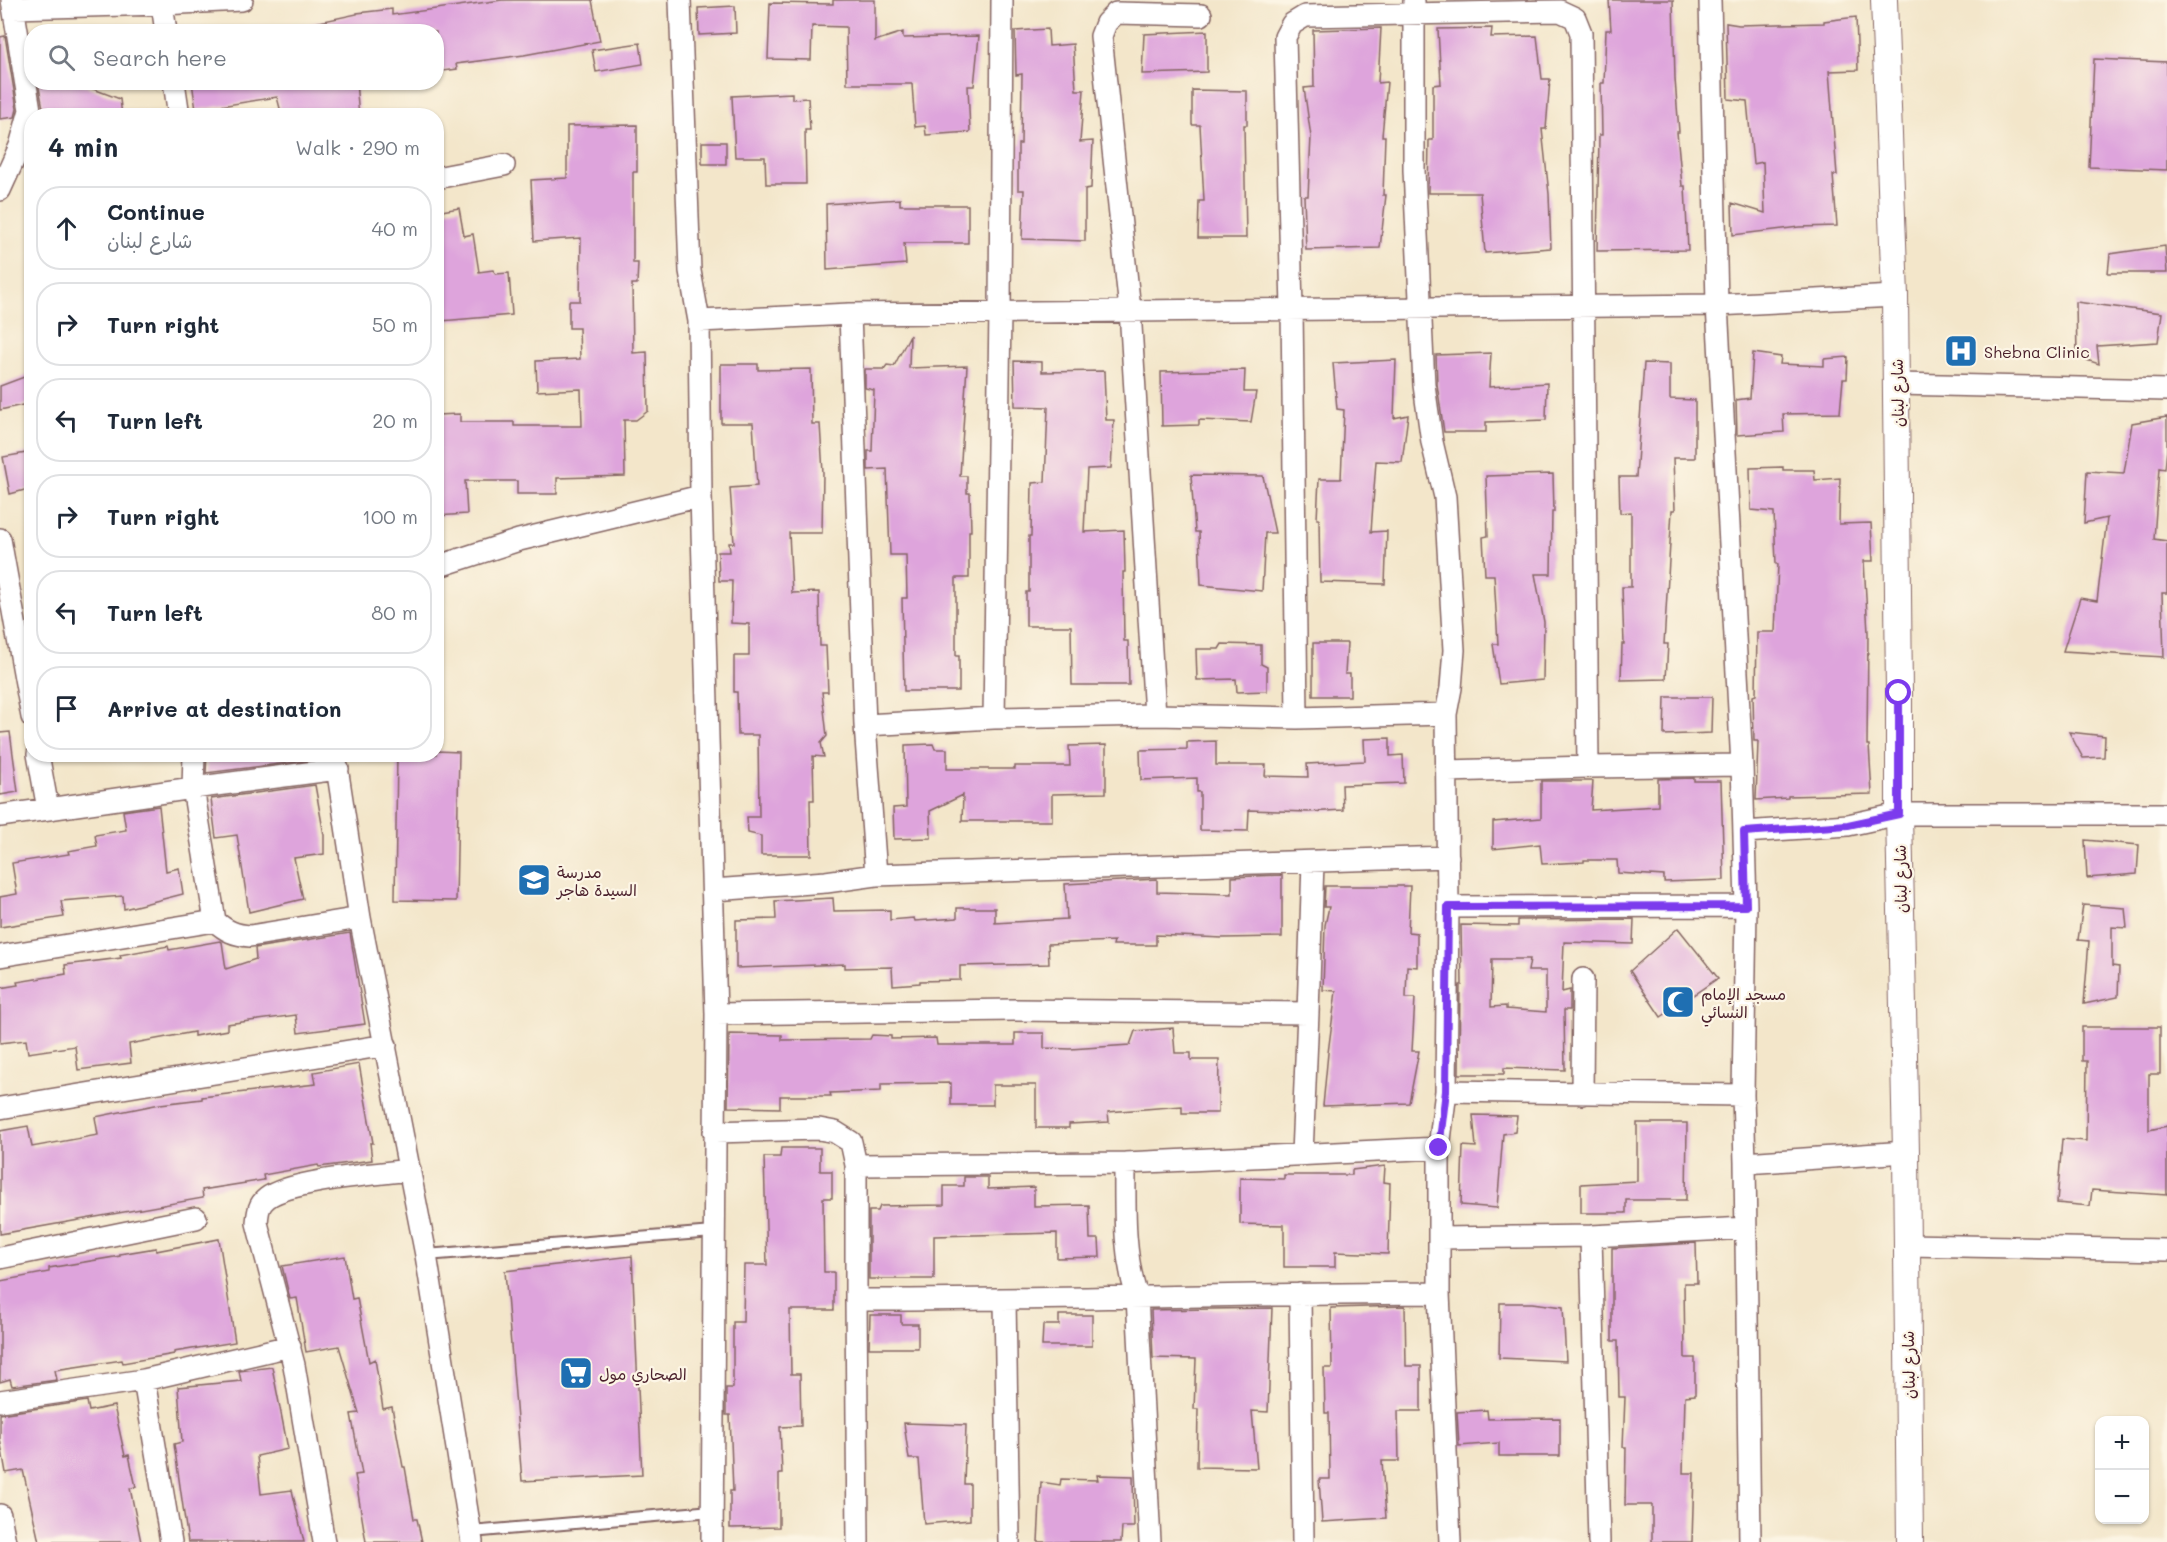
<!DOCTYPE html>
<meta charset="utf-8">
<style>
:root{--surface:#fff;--page:#f2f2f3;--text:#1f2937;--muted:#747a83;--line:#e0e1e3}
body{margin:0;font-family:Mali,"Playpen Sans Arabic",sans-serif;background:var(--page);color:var(--text)}
.controls{position:absolute;right:18px;bottom:18px;display:grid;overflow:hidden;border-radius:12px;box-shadow:0 2px 4px #0004}
.controls button{width:54px;height:54px;display:grid;place-items:center;padding:0;border:0;border-bottom:2px solid var(--line);background:var(--surface);color:var(--text);font:30px sans-serif}
.stop{position:absolute;width:18px;height:18px;margin:-14px;border:4px solid #7c3aed;border-radius:50%;background:#fff}
.stop.end{background:#7c3aed;border-color:#fff;box-shadow:0 2px 6px #0008}
.list{margin:0;padding:0;list-style:none}
h2{display:flex;justify-content:space-between;align-items:center;height:78px;margin:0;padding:0 24px;font-size:26px}
h2 small{font-size:20px;font-weight:400;color:var(--muted)}
.list li{display:grid;grid-template-columns:39px 1fr auto;gap:18px;align-items:center;box-sizing:border-box;height:84px;margin:0 12px 12px;padding:0 12px;border:2px solid var(--line);border-radius:24px}
.list b{display:block;font-size:22px;white-space:nowrap}
.list p{margin:0;font-size:20px;white-space:nowrap;color:var(--muted)}
.list em{font-size:20px;font-style:normal;color:var(--muted)}
.icon{flex:none;width:33px;height:33px;fill:none;stroke:currentColor;stroke-width:2;stroke-linecap:round;stroke-linejoin:round}
.map{position:relative;flex:none;width:2167px;height:1542px;overflow:hidden}
.search{position:absolute;background:var(--surface);box-shadow:0 2px 4px #0004;left:24px;top:24px;width:420px;height:66px;display:flex;align-items:center;gap:15px;box-sizing:border-box;padding:0 21px;border-radius:24px;color:var(--muted);font-size:22px}
.panel{position:absolute;background:var(--surface);box-shadow:0 2px 4px #0004;left:24px;top:108px;width:420px;height:654px;border-radius:24px}
.map>svg:first-child{display:block}
.building{fill:#dea4dc;fill-rule:evenodd}
.lines{fill:none;stroke-linecap:round;stroke-linejoin:round}
.service-casing{stroke:#856563;stroke-width:14}
.minor-casing{stroke:#856563;stroke-width:24}
.tertiary-casing{stroke:#856563;stroke-width:28}
.service{stroke:#fff;stroke-width:10}
.minor{stroke:#fff;stroke-width:21}
.tertiary{stroke:#fff;stroke-width:26}
.route{stroke:#7c3aed;stroke-width:8}
.labels{text-anchor:middle;dominant-baseline:central;stroke-width:4.5;stroke-linejoin:round;paint-order:stroke}
.poi-label{font-size:16px;fill:#4a1f2b;stroke:#fcf5e5;text-anchor:start}
.street-label{font-size:16px;fill:#4a1f2b;stroke:#fcf5e5}
</style>
<div class="map">
<svg width="2167" height="1542" viewBox="0 0 2167 1542">
<rect width="100%" height="100%" fill="#fcf5e5"/>
<filter id="ink" filterUnits="userSpaceOnUse"><feTurbulence type="fractalNoise" baseFrequency=".0167" numOctaves="2"/><feDisplacementMap in="SourceGraphic" scale="12" xChannelSelector="R" yChannelSelector="G"/><feConvolveMatrix kernelMatrix="1 2 1 2 8 2 1 2 1" color-interpolation-filters="sRGB"/></filter>
<filter id="wash" filterUnits="userSpaceOnUse"><feTurbulence type="fractalNoise" baseFrequency=".008" numOctaves="4" result="noise"/><feDisplacementMap in="SourceGraphic" scale="24" xChannelSelector="R" yChannelSelector="G"/><feGaussianBlur stdDeviation="1.35" result="paint"/><feColorMatrix in="noise" values="0 0 0 0 0 0 0 0 0 0 0 0 0 0 0 0 0 1.4 0 .05"/><feComposite in="paint" operator="in"/></filter>
<g filter="url(#wash)">
<rect width="100%" height="100%" fill="#f3e6ca"/>
<g id="blocks">
<path class="building" d="M502 0H592L600 41 524 55 456 64 457 69 436 72V32H311L310 24 357 14V13L392 9V15Z
M833 0H875V41L903 32V38L979 36 974 86H968L970 132 926 135 925 126 915 127 912 84H847L846 27 812 26 811 60 768 59 770 3 833 4Z
M1609 0H1673L1675 79 1679 132H1677L1682 186H1685L1688 250 1597 251 1599 135H1602L1601 83H1604L1606 30H1611Z
M735 6 736 33 699 35 698 8Z
M1856 17 1858 70 1829 71 1837 175H1833L1837 226 1799 227 1733 235 1732 203 1765 213 1763 162 1753 164 1747 101 1728 99 1726 23 1739 25 1824 23V21Z
M1381 28 1378 83 1387 82 1382 136H1385L1383 195H1386L1380 248 1306 250 1304 196H1308L1311 137 1304 88 1314 87 1313 30Z
M1492 28 1491 37 1537 36 1542 79H1550L1546 129H1542L1549 194 1551 248 1485 253 1480 193H1428L1429 140H1433V85L1441 84 1438 29Z
M1048 29 1049 46 1073 44 1076 90H1084L1080 142 1093 141 1091 188 1085 189V241L1022 239 1024 190H1018V144H1021L1022 74 1016 75 1015 31Z
M1207 31V72L1142 74 1144 34Z
M5 36 17 109 15 117 0 119V37Z
M640 43 643 64 596 72 592 50Z
M2094 59 2167 62V170L2089 167Z
M38 82H75L120 99 122 116H42L43 108Z
M192 82H356L359 116H282L277 97 196 110Z
M1192 90 1247 91V125H1244L1246 238H1198L1199 201H1204L1200 125H1192Z
M792 93V99L808 98 810 130H805L806 184H766L765 157H735L732 96Z
M637 125V172H633V263H638L637 284H632L633 353 647 352 648 411 636 420H624L625 476 557 478V494H517V481H465L467 514 436 516V415L460 414V422H514V426H582L581 389 537 391 536 361 580 359 579 328H569V301H580L581 238 534 241 531 180 567 178V126Z
M702 142H726V164H702Z
M900 199V205H968V243H904L906 264 827 270 826 204Z
M459 208 464 236 473 234 479 272 493 270 496 274 509 273 512 315 441 321 440 310 436 311V212Z
M2165 246 2167 273H2108L2110 254Z
M2076 302 2162 313 2158 342 2097 346 2099 364 2077 357Z
M910 335 909 368 967 366 960 476H967V493H970L971 531H969V578H956V656H959V691H904L902 598H907L906 555H890L887 469 868 470V451H872L874 390 865 388V369H884L887 365 894 366Z
M1491 353 1489 387 1547 383 1546 420 1486 422V432H1444L1437 384 1436 355Z
M1753 353 1781 357 1780 364 1824 366V359L1848 357 1847 379H1843L1840 413 1783 414 1784 432 1737 435 1736 400 1750 398Z
M1396 360 1394 418 1408 415 1402 462 1376 461 1371 532 1387 531 1385 584 1320 582 1319 519H1317L1319 479H1341L1344 410 1337 409 1333 363Z
M1014 361 1042 362V372L1104 371 1106 420H1114L1111 468 1087 469 1084 532 1124 530 1125 572H1123L1124 641H1128L1129 685H1072L1071 626H1026V592H1029V536H1031L1032 483 1045 482 1048 407 1015 406Z
M1644 363 1670 364V399L1695 400V458H1673L1675 510H1672L1664 644H1668L1666 679 1621 680 1622 644H1624L1622 587H1631V512L1620 513 1619 477H1636Z
M721 364H758V370L811 369 812 424H820L823 473 822 533H789L792 593 819 592 820 646H826L828 692H822L827 736 821 743 824 757 813 756 814 800H810L811 855H761V836L748 833 747 817H759L758 735H738L737 692H734V656H749V624L731 623 732 581H719L718 552H730L729 543H734L730 488 757 486 753 423H721Z
M1245 370 1244 392H1256L1251 422 1199 420V425L1162 426 1161 372Z
M32 374V403L0 410V386Z
M2167 417V449L2165 469 2159 468 2154 539 2167 541V593H2162L2164 657 2063 651 2080 598 2097 601 2107 518 2084 523 2087 471 2124 473 2132 423Z
M32 452V488L10 494 3 457Z
M1783 467V470H1814L1815 480 1840 478 1839 524 1871 523 1873 561H1864L1868 633 1867 745H1869L1872 794 1788 796V798L1756 800 1758 741H1754L1753 696 1756 695 1757 632H1775L1778 564H1776L1774 512 1751 510 1750 468Z
M1553 474 1554 512H1552L1551 574H1535L1544 622 1543 680 1499 684 1493 644H1498L1494 575H1485L1483 537 1488 536 1486 476Z
M1191 475 1263 476 1275 533H1265L1262 591 1201 585 1199 532H1195Z
M1313 643H1347L1345 674H1350V696H1313Z
M1222 644 1261 645V664L1267 667V691L1237 692 1236 679 1197 680 1196 649H1219Z
M1665 697H1712L1711 733 1664 735Z
M10 732 18 792 0 795V733Z
M2069 732 2105 736 2104 757 2083 758Z
M1390 738V756L1403 755 1404 783 1342 785 1343 810 1308 812 1249 810 1248 831 1200 830V792H1197V778L1141 780 1140 750 1187 749V742L1216 741V765H1266L1265 776 1308 777 1307 764 1365 761 1364 739Z
M933 744 935 749H947V769H1015V766H1070L1069 746 1106 745V793L1052 794V821H962L963 795 930 811 931 838 894 839 893 808 906 807 905 745Z
M436 751 459 752 456 901 395 900 397 754H436Z
M207 754H310L311 760 206 773Z
M1694 778V781H1721L1724 880 1664 882V876L1618 873 1617 860H1584V862L1542 864 1540 844 1493 849V822L1541 818V781H1593L1591 810 1658 806V779Z
M315 785 324 835V854L294 858 303 899 249 912 237 835 216 838 211 799Z
M159 806 166 871 179 868 183 894 124 909 123 896 61 901 64 917 0 927V897L17 894 12 863 69 854 68 851 97 846 95 835 126 830 123 811Z
M2085 840 2139 845 2137 874 2087 878Z
M1282 875V937L1223 938 1156 935V945H1113L1114 941 1048 944 1049 964 960 966V980L920 981V983L893 985 892 967 845 968V964L736 968V920L776 919 775 901 833 898 834 911 890 910V920L914 918 915 921 957 918V908H995V923L1067 919 1065 884 1157 879V892L1232 894V877Z
M1325 886H1410L1408 932 1417 933V967L1407 966 1406 998H1415L1412 1051H1419L1409 1103 1323 1106 1328 1053 1336 991 1323 990 1325 925 1329 907H1324Z
M2083 905 2125 908 2127 928 2112 927V966L2119 967 2118 997 2084 1004 2089 941 2078 940Z
M1634 919 1633 944 1564 942 1562 992 1570 990V1010H1564L1565 1070 1504 1068V1074H1459L1460 985H1462L1461 925 1518 926V920ZM1492 959H1530L1528 971H1546V1012L1506 1009V1006L1491 1007Z
M1678 928 1718 978 1661 1017 1630 971Z
M350 933 365 1024 298 1033 296 1015 227 1024V1030L194 1036V1032L129 1044 131 1063 78 1070 75 1046 28 1053 26 1040 0 1043V988L18 985 17 982 66 974 65 965 121 958 120 955 168 946 169 950 220 941 222 942 226 969 256 959 255 948Z
M2082 1027H2160V1074H2149V1130L2167 1126V1195L2092 1190 2090 1206 2057 1203 2062 1139 2086 1141 2087 1061H2082Z
M1173 1028 1175 1053H1191V1060H1219L1218 1113H1182V1106L1108 1112 1109 1122 1069 1124V1128H1036V1085H993V1105H951V1083L881 1084V1091L830 1093 831 1096H780V1108L728 1107 729 1034 782 1035V1040L870 1039 872 1035 891 1036V1039L936 1038 937 1045H1015V1033H1044V1048L1070 1049 1130 1045 1135 1031Z
M359 1064 373 1143H370L372 1160 319 1167 318 1165 263 1175 264 1180 202 1190 203 1198 0 1234V1131L28 1126 32 1147 98 1135 95 1117 160 1104 202 1099V1097L316 1084 314 1072Z
M1473 1115 1517 1116 1515 1132 1503 1134 1497 1208 1461 1205 1463 1146 1476 1147Z
M1637 1123H1687L1686 1200H1626V1213H1581V1184L1637 1181Z
M781 1148H820V1171H832V1198H823L824 1272H834V1310H790L791 1374H800L801 1426 780 1427 782 1474H779V1527L730 1528V1491H733L730 1415H726V1388H733V1322H743L744 1265H767L764 1157H780Z
M1385 1166 1384 1182 1390 1183 1388 1254 1335 1252V1267H1284V1225L1240 1224V1178L1284 1179V1175H1352V1170Z
M964 1177H988V1189L1034 1187V1206L1089 1205 1090 1239H1099L1100 1257 1057 1258V1233L934 1236V1279H869V1211H878L880 1206 944 1205V1186H964Z
M219 1239 235 1342 174 1352V1354L123 1363 122 1360 55 1370 57 1380 12 1386 10 1379 0 1382V1281L49 1272V1268L120 1256V1254L156 1248V1251Z
M1696 1243 1697 1283H1684L1685 1358H1695V1395L1685 1396 1683 1473H1694L1692 1542H1652V1505H1625L1626 1447H1623L1625 1397H1619L1618 1341H1612V1248Z
M345 1256 352 1299 357 1298 369 1362 375 1359 383 1409 392 1407 403 1467H405L414 1519H417L422 1542H366L355 1475 362 1474 351 1414 359 1413 339 1346 306 1352 297 1298 290 1299 282 1266Z
M632 1256 642 1475 522 1481 505 1271Z
M1500 1303H1532L1563 1307 1566 1361 1499 1358Z
M1405 1306 1406 1366H1421V1411H1398L1399 1461H1382L1386 1518 1322 1522 1319 1479H1330L1329 1413H1325L1324 1368H1332L1331 1308Z
M1272 1308 1268 1412 1252 1411 1257 1468 1197 1467 1198 1409H1194L1196 1359 1153 1358 1151 1310Z
M870 1315H901V1324H918V1348H869Z
M1059 1315H1092V1346H1042L1043 1325H1059Z
M272 1367 288 1449 257 1456 261 1494 292 1490 304 1542H188L174 1444 182 1442 178 1387 241 1381 239 1371Z
M87 1401 89 1411 114 1406 125 1456 129 1455 136 1487 130 1488 141 1542H39L23 1470 6 1473 0 1439V1414Z
M1487 1410 1488 1419 1560 1418V1456H1499V1443L1459 1446 1457 1412Z
M904 1423 966 1425 964 1484H970V1520L924 1524 919 1459H909Z
M1097 1475 1133 1476 1134 1527H1122L1121 1542H1038L1041 1482 1060 1485 1061 1479 1098 1480Z"/>
</g>
</g>
<g filter="url(#ink)">
<use href="#blocks" fill-opacity="0" stroke="#856563" stroke-width="1.5"/>
<g class="lines">
<defs>
<path id="service" d="M426 1255 713 1232
M471 1532 712 1511"/>
<path id="minor" d="M680 0 690 271 699 321 701 496 716 1014 712 1542
M1710 0 1717 305 1742 765 1746 906 1743 1095
M1414 1V170L1424 385 1432 442 1445 497 1454 650 1451 688 1446 714 1448 907 1446 1091 1439 1148V1293L1450 1542
M162 4 166 32
M13 8 162 4 242 0
M174 82 179 116
M436 178 504 165
M0 190 20 146 30 110 12 0
M850 314 865 725 994 718 1000 312 1002 0
M699 321 850 314 1717 305 1895 296
M1897 384 2167 390
M0 539 32 717
M436 567 519 540 701 496
M1155 715 1130 310 1101 36 1106 23 1116 13 1201 15
M994 718 1155 715 1297 718 1446 714
M1297 718 1292 309 1285 37 1292 24 1305 16 1560 11 1575 18 1581 33 1588 767
M865 725 876 875
M38 754 48 809
M194 754 193 788 338 769
M335 754 360 918 426 1255 472 1542
M1447 771 1588 767 1742 765
M0 816 193 788 215 921C226 931 235 935 250 936L360 918
M1744 832 1848 825 1899 814H2167
M713 890 826 882 876 875 1448 857
M1448 907 1746 906
M0 956 215 921
M716 1014 1015 1010 1308 1013 1313 862
M1446 1091 1743 1095 1745 1163 1906 1152
M1582 1094 1583 979
M0 1108 386 1045
M714 1132 819 1129 835 1132 851 1142 856 1165 1125 1163 1439 1148
M1302 1154 1308 1013
M1125 1163C1125 1210 1123 1252 1137 1297L1150 1542
M1745 1163 1750 1542
M856 1165V1300C1050 1300 1245 1294 1439 1293
M1591 1236 1599 1542
M1440 1238 1591 1236 1746 1228
M1907 1245 2167 1250
M0 1258 196 1218
M1300 1294 1303 1542
M856 1300 858 1542
M1005 1300 1009 1542
M144 1380 171 1542
M0 1401 144 1380 290 1346
M0 1515 5 1542
M324 1542 294 1365 257 1223C258 1213 258 1205 267 1198 290 1180 378 1174 410 1170"/>
<path id="tertiary" d="M1884 0 1895 296 1899 694V814L1906 1152 1910 1542"/>
</defs>
<use href="#service" class="service-casing"/>
<use href="#minor" class="minor-casing"/>
<use href="#tertiary" class="tertiary-casing"/>
<use href="#service" class="service"/>
<use href="#minor" class="minor"/>
<use href="#tertiary" class="tertiary"/>
</g>
</g>
<g class="lines" filter="url(#ink)">
<path class="route" d="M1439 1148 1446 1091 1448 907 1746 906 1744 832 1848 825 1899 814V693"/>
</g>
<defs>
<symbol id="hospital-square" viewBox="-11 -11 22 22"><rect x="-9" y="-9" width="18" height="18" rx="4" fill="#1f6fb2" stroke="#fcf5e5"/><path d="M-5-5h3v3.5h4V-5h3V5h-3V1.5h-4V5h-3Z" fill="#fff"/></symbol>
<symbol id="school-square" viewBox="-11 -11 22 22"><rect x="-9" y="-9" width="18" height="18" rx="4" fill="#1f6fb2" stroke="#fcf5e5"/><path d="M0-5L7-2L0 1L-7-2ZM-4 1L0 2.5L4 1V4Q0 6-4 4Z" fill="#fff"/></symbol>
<symbol id="mosque-square" viewBox="-11 -11 22 22"><rect x="-9" y="-9" width="18" height="18" rx="4" fill="#1f6fb2" stroke="#fcf5e5"/><path d="M3.5-4.9A6 6 0 1 0 3.5 4.9A5 5 0 1 1 3.5-4.9Z" fill="#fff"/></symbol>
<symbol id="supermarket-square" viewBox="-11 -11 22 22"><rect x="-9" y="-9" width="18" height="18" rx="4" fill="#1f6fb2" stroke="#fcf5e5"/><path d="M-6-5.5h2.5l.6 2H6L4.5 2H-2.5L-4.4-4H-6ZM-1.5 3.2a1.3 1.3 0 1 0 .1 0ZM3 3.2a1.3 1.3 0 1 0 .1 0Z" fill="#fff"/></symbol>
</defs>
<g fill-rule="evenodd">
<use href="#hospital-square" x="1942" y="332" width="38" height="38"/>
<use href="#school-square" x="515" y="861" width="38" height="38"/>
<use href="#mosque-square" x="1659" y="983" width="38" height="38"/>
<use href="#supermarket-square" x="557" y="1354" width="38" height="38"/>
</g>
<g class="labels">
<g class="poi-label">
<text x="1984" y="351">Shebna Clinic</text>
<text x="557" y="871">مدرسة<tspan x="557" dy="18">السيدة هاجر</tspan></text>
<text x="1701" y="993">مسجد الإمام<tspan x="1701" dy="18">النسائي</tspan></text>
<text x="599" y="1373">الصحاري مول</text>
</g>
<g class="street-label">
<text transform="translate(1897 393) rotate(-91)">شارع لبنان</text>
<text transform="translate(1900 879) rotate(-91)">شارع لبنان</text>
<text transform="translate(1908 1365) rotate(-91)">شارع لبنان</text>
</g>
</g>
</svg>
<div class="controls">
<button>+</button>
<button>−</button>
</div>
<div class="stop" style="left:1899px;top:693px"></div>
<div class="stop end" style="left:1439px;top:1148px"></div>
<div class="search"><svg class="icon" aria-label="search" viewBox="0 0 24 24"><circle cx="10" cy="10" r="6"/><path d="M15 15l6 6"/></svg>Search here</div>
<section class="panel">
<h2>4 min<small>Walk · 290 m</small></h2>
<ul class="list">
<li><svg class="icon" aria-label="ahead" viewBox="0 0 24 24"><path d="M12 20V5M6 11l6-6 6 6"/></svg><div><b>Continue</b><p>شارع لبنان</p></div><em>40 m</em></li>
<li><svg class="icon" aria-label="right" viewBox="0 0 24 24"><path d="M7 20v-9h11M14 6l5 5-5 5"/></svg><div><b>Turn right</b></div><em>50 m</em></li>
<li><svg class="icon" aria-label="left" viewBox="0 0 24 24"><path d="M17 20v-9H6M10 6l-5 5 5 5"/></svg><div><b>Turn left</b></div><em>20 m</em></li>
<li><svg class="icon" aria-label="right" viewBox="0 0 24 24"><path d="M7 20v-9h11M14 6l5 5-5 5"/></svg><div><b>Turn right</b></div><em>100 m</em></li>
<li><svg class="icon" aria-label="left" viewBox="0 0 24 24"><path d="M17 20v-9H6M10 6l-5 5 5 5"/></svg><div><b>Turn left</b></div><em>80 m</em></li>
<li><svg class="icon" aria-label="arrive" viewBox="0 0 24 24"><path d="M6 21V4h12l-3 4 3 4H6"/></svg><div><b>Arrive at destination</b></div></li>
</ul>
</section>
</div>
